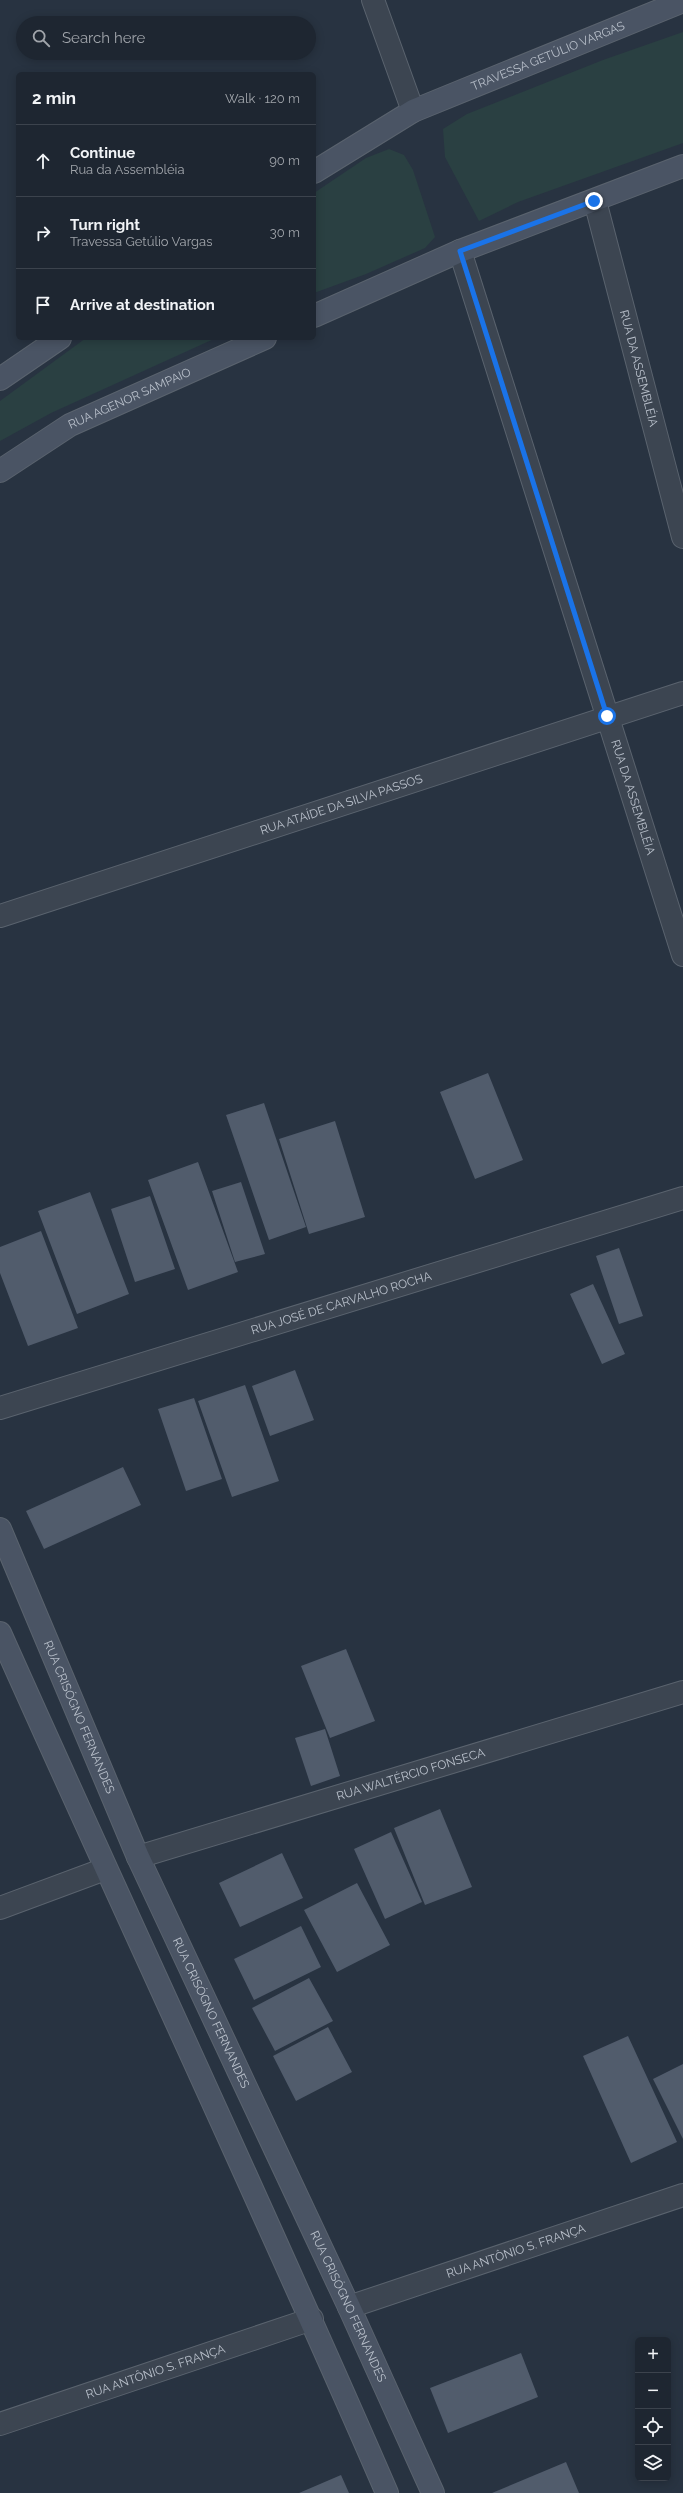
<!DOCTYPE html>
<meta charset="utf-8">
<style>
:root{--surface:#1e2631;--page:#2b323d;--text:#f1f3f6;--muted:#a1a5ab;--line:#3c434d}
body{margin:0;font-family:Raleway,sans-serif;background:var(--page);color:var(--text)}
.controls{position:absolute;right:12px;bottom:12px;display:grid;overflow:hidden;border-radius:6px;box-shadow:0 2px 10px #0003}
.controls button{width:36px;height:36px;display:grid;place-items:center;padding:0;border:0;border-bottom:1px solid var(--line);background:var(--surface);color:var(--text);font:20px sans-serif}
.stop{position:absolute;width:12px;height:12px;margin:-9px;border:3px solid #1a73e8;border-radius:50%;background:#fff}
.stop.end{background:#1a73e8;border-color:#fff;box-shadow:0 1px 4px #0008}
.list{margin:0;padding:0;list-style:none}
h2{display:flex;justify-content:space-between;align-items:center;height:52px;margin:0;padding:0 16px;font-size:17px}
h2 small{font-size:13px;font-weight:400;color:var(--muted)}
.list li{display:grid;grid-template-columns:26px 1fr auto;gap:12px;align-items:center;box-sizing:border-box;height:72px;padding:0 16px;border-top:1px solid var(--line)}
.list b{display:block;font-size:15px;white-space:nowrap}
.list p{margin:0;font-size:13px;white-space:nowrap;color:var(--muted)}
.list em{font-size:13px;font-style:normal;color:var(--muted)}
.icon{flex:none;width:22px;height:22px;fill:none;stroke:currentColor;stroke-width:2;stroke-linecap:round;stroke-linejoin:round}
.map{position:relative;flex:none;width:683px;height:2493px;overflow:hidden}
.search{position:absolute;background:var(--surface);box-shadow:0 2px 10px #0003;left:16px;top:16px;width:300px;height:44px;display:flex;align-items:center;gap:10px;box-sizing:border-box;padding:0 14px;border-radius:22px;color:var(--muted);font-size:15px}
.panel{position:absolute;background:var(--surface);box-shadow:0 2px 10px #0003;left:16px;top:72px;width:300px;height:268px;border-radius:6px}
.map>svg:first-child{display:block}
.green{fill:#2a4042}
.building{fill:#515c6c}
.lines{fill:none;stroke-linecap:round;stroke-linejoin:round}
.street-casing{stroke:#5a636e;stroke-width:24}
.secondary-casing{stroke:#5a636e;stroke-width:24}
.street{stroke:#3c4551;stroke-width:22}
.secondary{stroke:#4a5464;stroke-width:22}
.route{stroke:#1a73e8;stroke-width:5}
.labels{text-anchor:middle;dominant-baseline:central;stroke-width:3;stroke-linejoin:round;paint-order:stroke}
.street-label{font-size:12px;fill:#b9c0cb;stroke:#202a36}
</style>
<div class="map">
<svg width="683" height="2493" viewBox="0 0 683 2493">
<rect width="100%" height="100%" fill="#283341"/>
<path class="green" d="M683 32V143L518 202 479 221 445 157 443 129 467 114 603 60Z
M389 149 404 155 413 170 435 237 425 248 366 274 314 293V193L366 158Z
M86 338H216L51 413 0 441V401Z"/>
<path class="building" d="M488 1073 523 1160 475 1179 440 1092Z
M264 1103 306 1227 269 1240 226 1115Z
M335 1121 365 1217 309 1234 279 1139Z
M198 1162 238 1272 188 1290 148 1180Z
M241 1182 265 1254 235 1262 212 1191Z
M90 1192 129 1294 77 1314 38 1211Z
M150 1196 175 1269 135 1282 111 1209Z
M41 1231 78 1328 28 1346 0 1273V1247Z
M619 1248 643 1316 619 1324 596 1256Z
M593 1284 625 1354 602 1364 570 1294Z
M295 1370 314 1420 270 1436 252 1386Z
M245 1385 279 1481 232 1497 198 1401Z
M194 1398 222 1479 186 1491 158 1409Z
M123 1467 141 1505 44 1549 26 1511Z
M346 1649 375 1721 330 1738 301 1666Z
M325 1729 340 1776 311 1786 295 1738Z
M440 1809 472 1887 425 1905 394 1828Z
M391 1832 422 1902 385 1919 354 1849Z
M282 1853 303 1898 240 1927 219 1883Z
M357 1883 390 1945 337 1972 304 1910Z
M301 1926 321 1967 254 2000 234 1959Z
M309 1978 333 2021 275 2051 252 2008Z
M328 2027 352 2072 296 2101 273 2056Z
M628 2036 677 2142 631 2163 583 2056Z
M683 2064V2139L653 2079Z
M521 2353 538 2397 448 2433 430 2388Z
M566 2462 579 2493H492Z
M341 2475 349 2493H299Z"/>
<g class="lines">
<defs>
<g id="street">
<path d="M373 0 413 111"/>
<path id="s1" d="M595 201 683 537"/>
<path id="s2" d="M460 251 683 955"/>
<path id="s3" d="M0 916 683 693"/>
<path id="s4" d="M0 1408 683 1198"/>
<path id="s5" d="M138 1857 683 1692"/>
<path d="M0 1908 105 1869"/>
<path id="s6" d="M349 2307 683 2195"/>
<path id="s7" d="M0 2424 312 2319"/>
</g>
<g id="secondary">
<path id="s8" d="M314 172 413 111 683 1"/>
<path d="M314 316 460 251 683 166"/>
<path d="M0 379 60 338"/>
<path id="s9" d="M0 471 70 425 265 338"/>
<path id="s10" d="M0 1529 138 1857 349 2307 433 2493"/>
<path d="M0 1633C128 1920 262 2204 387 2493"/>
</g>
</defs>
<use href="#street" class="street-casing"/>
<use href="#secondary" class="secondary-casing"/>
<use href="#street" class="street"/>
<use href="#secondary" class="secondary"/>
</g>
<g class="lines">
<path class="route" d="M594 201 460 251 607 716"/>
</g>
<g class="labels">
<g class="street-label">
<text stroke="none"><textPath href="#s8" startOffset="262">TRAVESSA GETÚLIO VARGAS</textPath></text>
<text stroke="none"><textPath href="#s1" startOffset="173">RUA DA ASSEMBLÉIA</textPath></text>
<text stroke="none"><textPath href="#s9" startOffset="149">RUA AGENOR SAMPAIO</textPath></text>
<text stroke="none"><textPath href="#s2" startOffset="573">RUA DA ASSEMBLÉIA</textPath></text>
<text stroke="none"><textPath href="#s3" startOffset="359">RUA ATAÍDE DA SILVA PASSOS</textPath></text>
<text stroke="none"><textPath href="#s4" startOffset="357">RUA JOSÉ DE CARVALHO ROCHA</textPath></text>
<text stroke="none"><textPath href="#s10" startOffset="204">RUA CRISÓGNO FERNANDES</textPath></text>
<text stroke="none"><textPath href="#s5" startOffset="285">RUA WALTÉRCIO FONSECA</textPath></text>
<text stroke="none"><textPath href="#s10" startOffset="528">RUA CRISÓGNO FERNANDES</textPath></text>
<text stroke="none"><textPath href="#s6" startOffset="176">RUA ANTÔNIO S. FRANÇA</textPath></text>
<text stroke="none"><textPath href="#s10" startOffset="852">RUA CRISÓGNO FERNANDES</textPath></text>
<text stroke="none"><textPath href="#s7" startOffset="164">RUA ANTÔNIO S. FRANÇA</textPath></text>
</g>
</g>
</svg>
<div class="controls">
<button>+</button>
<button>−</button>
<button><svg class="icon" aria-label="locate" viewBox="0 0 24 24"><circle cx="12" cy="12" r="6"/><path d="M12 2v4M12 18v4M2 12h4M18 12h4"/></svg></button>
<button><svg class="icon" aria-label="layers" viewBox="0 0 24 24"><path d="M12 4l9 5-9 5-9-5zM3 14l9 5 9-5"/></svg></button>
</div>
<div class="stop" style="left:607px;top:716px"></div>
<div class="stop end" style="left:594px;top:201px"></div>
<div class="search"><svg class="icon" aria-label="search" viewBox="0 0 24 24"><circle cx="10" cy="10" r="6"/><path d="M15 15l6 6"/></svg>Search here</div>
<section class="panel">
<h2>2 min<small>Walk · 120 m</small></h2>
<ul class="list">
<li><svg class="icon" aria-label="ahead" viewBox="0 0 24 24"><path d="M12 20V5M6 11l6-6 6 6"/></svg><div><b>Continue</b><p>Rua da Assembléia</p></div><em>90 m</em></li>
<li><svg class="icon" aria-label="right" viewBox="0 0 24 24"><path d="M7 20v-9h11M14 6l5 5-5 5"/></svg><div><b>Turn right</b><p>Travessa Getúlio Vargas</p></div><em>30 m</em></li>
<li><svg class="icon" aria-label="arrive" viewBox="0 0 24 24"><path d="M6 21V4h12l-3 4 3 4H6"/></svg><div><b>Arrive at destination</b></div></li>
</ul>
</section>
</div>
